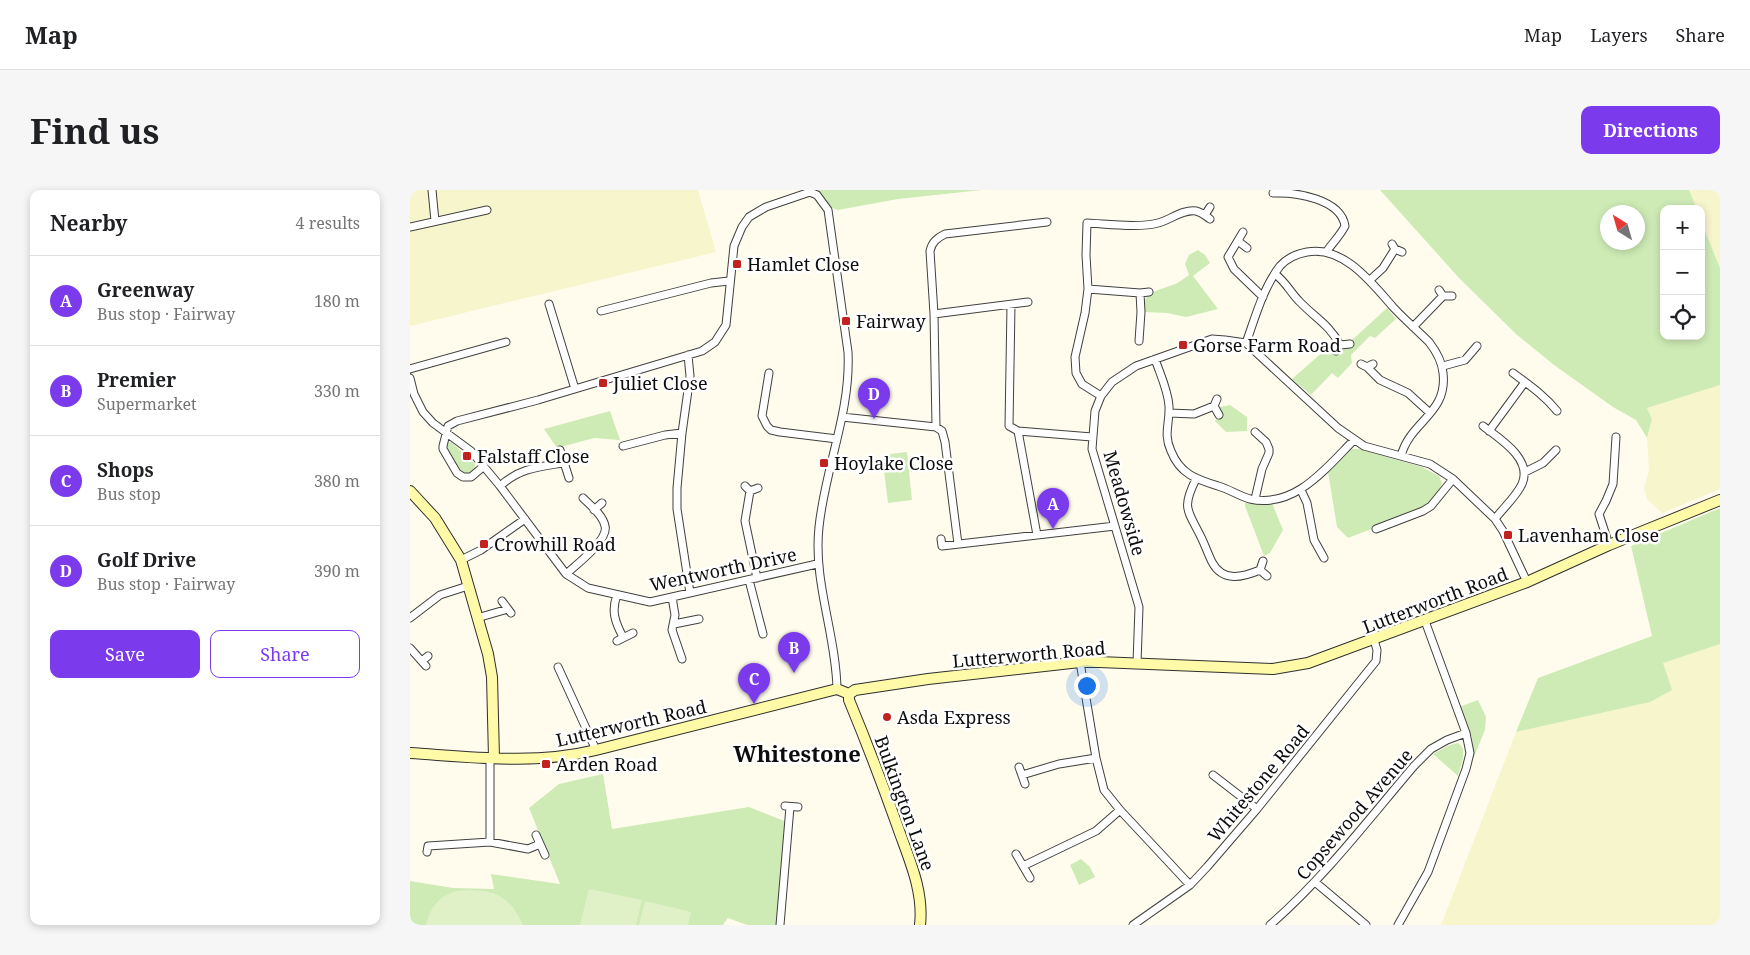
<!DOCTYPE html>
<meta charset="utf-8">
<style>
:root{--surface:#fff;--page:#f6f6f6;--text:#202124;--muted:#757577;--line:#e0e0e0;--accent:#7c3aed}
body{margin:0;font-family:"Noto Serif",serif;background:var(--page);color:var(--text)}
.controls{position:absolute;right:15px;top:15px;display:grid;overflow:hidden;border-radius:10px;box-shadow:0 2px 8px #0003}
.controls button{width:45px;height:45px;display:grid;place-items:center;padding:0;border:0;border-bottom:1px solid var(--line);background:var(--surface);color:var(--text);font:25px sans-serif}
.compass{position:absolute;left:1190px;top:15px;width:45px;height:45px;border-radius:50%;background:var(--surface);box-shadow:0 2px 8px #0003;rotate:323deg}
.you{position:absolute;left:676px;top:495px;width:18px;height:18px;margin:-12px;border:4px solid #fff;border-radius:50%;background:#1a73e8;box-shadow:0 0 0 8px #1a73e833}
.badge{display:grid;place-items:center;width:32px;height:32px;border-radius:50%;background:var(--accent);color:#fff;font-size:16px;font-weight:700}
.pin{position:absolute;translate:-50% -41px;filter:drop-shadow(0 1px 2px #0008)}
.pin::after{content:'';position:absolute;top:26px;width:18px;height:15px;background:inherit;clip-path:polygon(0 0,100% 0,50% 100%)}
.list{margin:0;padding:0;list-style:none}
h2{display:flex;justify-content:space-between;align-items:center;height:65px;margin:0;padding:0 20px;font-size:21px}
h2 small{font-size:16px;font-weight:400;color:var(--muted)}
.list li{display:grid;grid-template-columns:32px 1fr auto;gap:15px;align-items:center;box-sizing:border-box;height:90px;padding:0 20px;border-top:1px solid var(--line)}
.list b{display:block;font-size:19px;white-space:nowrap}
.list p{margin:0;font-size:16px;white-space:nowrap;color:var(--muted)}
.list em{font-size:16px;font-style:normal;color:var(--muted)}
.actions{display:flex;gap:10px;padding:15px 20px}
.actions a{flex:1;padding:11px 0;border:1px solid var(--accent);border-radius:10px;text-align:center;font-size:18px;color:var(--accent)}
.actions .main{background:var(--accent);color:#fff}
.icon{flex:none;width:28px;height:28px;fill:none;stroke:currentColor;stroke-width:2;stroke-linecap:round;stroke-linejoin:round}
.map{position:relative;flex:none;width:1310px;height:735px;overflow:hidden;border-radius:10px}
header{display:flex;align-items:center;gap:30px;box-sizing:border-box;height:70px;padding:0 25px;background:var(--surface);border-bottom:1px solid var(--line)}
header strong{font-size:24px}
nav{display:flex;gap:28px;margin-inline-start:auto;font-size:18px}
.intro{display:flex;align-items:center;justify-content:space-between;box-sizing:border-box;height:120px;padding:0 30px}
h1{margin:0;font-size:35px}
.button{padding:12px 22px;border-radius:10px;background:var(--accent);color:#fff;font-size:18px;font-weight:700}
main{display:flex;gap:30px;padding:0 30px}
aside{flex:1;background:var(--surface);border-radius:10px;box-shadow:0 2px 8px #0003}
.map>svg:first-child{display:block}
.farmland{fill:#f6f5cc}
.green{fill:#ceebb5;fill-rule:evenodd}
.pitch{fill:#e0f1c7}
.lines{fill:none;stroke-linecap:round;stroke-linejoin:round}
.street-casing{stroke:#404040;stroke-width:9}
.secondary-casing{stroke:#2f2f2f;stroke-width:12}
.street{stroke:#fff;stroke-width:7}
.secondary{stroke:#fffaa8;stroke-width:10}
.poi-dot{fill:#c12220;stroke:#fff;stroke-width:2}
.labels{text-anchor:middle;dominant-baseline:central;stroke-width:5;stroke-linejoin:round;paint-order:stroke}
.poi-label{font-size:18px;fill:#0d0d0d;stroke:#fff;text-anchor:start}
.street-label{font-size:18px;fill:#0d0d0d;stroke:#fff}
.district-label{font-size:22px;font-weight:bold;fill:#0d0d0d;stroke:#fff}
</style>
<header>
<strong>Map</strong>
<nav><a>Map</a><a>Layers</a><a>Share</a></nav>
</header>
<div class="intro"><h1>Find us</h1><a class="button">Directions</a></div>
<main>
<aside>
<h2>Nearby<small>4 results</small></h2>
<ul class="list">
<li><span class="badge">A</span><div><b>Greenway</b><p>Bus stop · Fairway</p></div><em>180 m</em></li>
<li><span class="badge">B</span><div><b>Premier</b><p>Supermarket</p></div><em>330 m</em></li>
<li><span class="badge">C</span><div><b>Shops</b><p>Bus stop</p></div><em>380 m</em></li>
<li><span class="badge">D</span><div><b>Golf Drive</b><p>Bus stop · Fairway</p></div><em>390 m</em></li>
</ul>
<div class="actions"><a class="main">Save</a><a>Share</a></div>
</aside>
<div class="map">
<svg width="1310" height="735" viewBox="0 0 1310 735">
<rect width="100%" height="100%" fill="#fffced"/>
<path class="farmland" d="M0 0H288L306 62 0 136Z
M1279 0H1310V78L1291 31V19H1287Z
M1310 195V299L1252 323 1237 309 1234 298 1239 280 1237 248 1242 229 1237 218Z
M1310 454V735H1031L1106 542 1240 512 1252 473Z"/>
<path class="green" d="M408 0H572L488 9 428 20 420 17Z
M970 0H1279L1287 19H1254V146H1291V31L1310 78V195L1237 218 1242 229 1237 248 1226 230 1203 217 1144 175 1106 144 1049 88ZM1198 22H1228V52H1198Z
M788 60 795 65 800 73 783 86 808 119 776 127 757 123 734 122C730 101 751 100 765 94 770 92 774 88 779 85L775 74 779 65Z
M977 118 986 129 965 148 960 146 941 165 942 173 928 188 922 183 901 205 882 189 923 153V160L928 162 941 156V151Z
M820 215 837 227V241L816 242 805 231 809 225 810 217Z
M200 221 210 250 184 248 147 258 134 239Z
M41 252 65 274 64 282C50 292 42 269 36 259L37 253Z
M942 259H949L1012 277 1029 286 1032 293C1028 305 1019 314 1008 321L938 348 927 337 918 282Z
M497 262 502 310 478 313 472 265Z
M835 313H862L873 340 860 363 854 366 835 316Z
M1310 318V454L1253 473 1262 500 1240 512 1106 542 1128 488 1242 446 1221 356Z
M1068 510 1076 527 1075 540 1063 569 1062 547 1049 517Z
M1048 553C1059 560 1050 576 1048 586L1023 564 1040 555Z
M193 584 202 639 339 617 377 632 367 735H337L318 728 313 735H0V691L43 698 84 699 81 684 150 694 119 618 149 594Z
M671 669 680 677 685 687 669 695 660 675Z"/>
<path class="pitch" d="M179 699 232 710 226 735H170Z
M46 701C80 698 98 702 113 735H16C21 717 27 708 46 701Z
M235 711 281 722 278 735H229Z"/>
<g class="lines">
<defs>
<path id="street" d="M22 0 25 31
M400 2 407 5 418 20 438 162C441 222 415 278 409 337 403 392 426 444 427 499
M863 3C886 2 931 9 935 36 930 46 923 52 917 61
M795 25 800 17
M0 37 77 20
M833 42 818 67 824 79 853 107
M828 51 837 58
M982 54 985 59 992 62
M865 84C875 91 881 103 889 111 905 128 919 134 930 155
M960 90 973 78 985 59
M678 99 730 103 739 102
M1029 100 1033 106H1042
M139 114 165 199
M601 115 599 236 608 241 682 247
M191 121 301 93 319 91
M524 124 618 112
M1003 137 1033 106
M729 151 731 122 730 103
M836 153C845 128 853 98 870 76 877 68 886 64 897 62 933 55 962 93 983 117 994 129 1007 140 1019 152 1026 161 1032 171 1033 183 1038 224 1000 231 991 266
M926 161 930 155 940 154
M278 165 280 186 272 243 267 298V319L280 403
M745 169C750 184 758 200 759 216 760 233 753 244 761 261 770 284 786 289 808 296 819 299 829 306 840 309 885 319 916 278 944 250
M951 174 957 177 963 174
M1033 176 1055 170 1067 156
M957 177 970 190 998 203 1020 223
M0 179 96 152
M359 183 352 226 357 236 361 240 370 242 427 249
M1103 183C1119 195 1134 205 1147 221
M0 188 4 204 13 222 23 233 61 261 90 296 156 384 178 398 240 412 407 374
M691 206 672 194 666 183 665 167 675 123 678 99 676 65 677 33C698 34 729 38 748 33 760 30 773 19 786 21 791 22 796 26 800 29
M807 209 804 216 809 225
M759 223 784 224 804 216
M432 227 526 237 532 241 535 252 548 354
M1073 236C1090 249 1123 269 1112 294 1106 307 1093 318 1085 329
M526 237 524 124 520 61C522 52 527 48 535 44L637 32
M608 241 627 345
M1079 241 1115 192
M845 242 856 252 859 259V263L852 279 845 309
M213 256 255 245 272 243
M150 260 159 288
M74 276 61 287H53L47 283 33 259V256L38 236 47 231 128 210 292 161 305 152 316 135 324 56 332 37 339 27 356 17 400 2
M1115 282 1133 273 1146 260
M786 289C771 319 778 320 791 347 795 355 798 364 802 372 813 393 833 387 850 380
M90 296C110 278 128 277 153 273
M335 296 340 301 348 298
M891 300 897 313 904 350 914 368
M340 301 335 331 347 388
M184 320 192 313
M966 339 1013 321 1021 316 1043 289
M531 349 532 356 705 336
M1199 355 1189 324 1196 311 1203 294 1206 247
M51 370 71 360 115 329
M853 371 850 380 857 386
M156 384C166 375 199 350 195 336 193 325 180 315 173 308
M339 390 353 444
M207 405C201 421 205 432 213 447
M262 407 265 425 262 440 272 469
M92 411 101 423
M0 428 30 405 58 396
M67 428 98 419
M264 434 289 429
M207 451 223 443
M0 458 16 476
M12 471 18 466
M670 472 686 568 694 600 710 620 780 695
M727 473 729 417 682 259 685 221 691 206 702 192 726 176 802 149 815 150 836 153 928 238 954 256 1020 274 1043 289 1085 329 1093 341 1117 392
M148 477 186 560
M80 568V652
M609 577 615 594
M612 585 649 574 686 568
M803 585 847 619
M375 616 388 617
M126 645 135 665
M17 662 18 656 80 652 118 659 130 654
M606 664 620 688
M613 676 686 641 710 620
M905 692 956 735
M370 735 380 617
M723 735 780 695 797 677 847 619 966 471 967 460 964 450
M860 735C914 688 958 630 1004 576L1021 559 1037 550 1056 543
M988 735 1018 682 1056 579 1060 563 1056 543 1015 431"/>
<path id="secondary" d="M0 301 25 328 51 370 78 464 82 487 84 568
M439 504 445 500 518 489 670 472H689L863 479 898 473 1117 392 1199 355 1310 310
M439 504V510C456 551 472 593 487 635 498 667 514 700 510 735
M0 563C62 567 125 575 186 560L427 499 439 504"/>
</defs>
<use href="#street" class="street-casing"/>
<use href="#secondary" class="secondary-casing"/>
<use href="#street" class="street"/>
<use href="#secondary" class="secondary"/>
</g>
<g class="poi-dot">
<rect x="322" y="69" width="10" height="10" rx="2.5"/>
<rect x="431" y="126" width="10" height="10" rx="2.5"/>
<rect x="768" y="150" width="10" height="10" rx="2.5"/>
<rect x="188" y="188" width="10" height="10" rx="2.5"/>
<rect x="52" y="261" width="10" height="10" rx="2.5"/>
<rect x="409" y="268" width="10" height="10" rx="2.5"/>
<rect x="1093" y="340" width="10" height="10" rx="2.5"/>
<rect x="69" y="349" width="10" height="10" rx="2.5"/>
<circle cx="477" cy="527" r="5"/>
<rect x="131" y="569" width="10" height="10" rx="2.5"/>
</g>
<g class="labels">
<g class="poi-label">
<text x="337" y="74">Hamlet Close</text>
<text x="446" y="131">Fairway</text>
<text x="783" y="155">Gorse Farm Road</text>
<text x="203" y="193">Juliet Close</text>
<text x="67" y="266">Falstaff Close</text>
<text x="424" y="273">Hoylake Close</text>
<text x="1108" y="345">Lavenham Close</text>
<text x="84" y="354">Crowhill Road</text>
<text x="487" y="527">Asda Express</text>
<text x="146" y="574">Arden Road</text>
</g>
<g class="street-label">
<text transform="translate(715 313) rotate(74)">Meadowside</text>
<text transform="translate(313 379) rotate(-12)">Wentworth Drive</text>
<text transform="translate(1025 410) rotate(-21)">Lutterworth Road</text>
<text transform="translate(619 464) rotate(-5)">Lutterworth Road</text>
<text transform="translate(221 533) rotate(-13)">Lutterworth Road</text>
<text transform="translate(848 593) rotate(-50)">Whitestone Road</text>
<text transform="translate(495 613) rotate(70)">Bulkington Lane</text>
<text transform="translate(944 624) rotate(-49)">Copsewood Avenue</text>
</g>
<g class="district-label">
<text x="387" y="563">Whitestone</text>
</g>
</g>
</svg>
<div class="controls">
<button>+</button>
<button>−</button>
<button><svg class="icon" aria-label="locate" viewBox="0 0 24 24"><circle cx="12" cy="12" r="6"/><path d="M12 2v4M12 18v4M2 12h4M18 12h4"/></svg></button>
</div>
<svg class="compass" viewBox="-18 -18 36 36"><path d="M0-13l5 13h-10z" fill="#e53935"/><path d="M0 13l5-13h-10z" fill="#757577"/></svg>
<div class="you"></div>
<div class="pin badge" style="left:643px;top:339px">A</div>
<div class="pin badge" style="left:384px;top:483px">B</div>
<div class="pin badge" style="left:344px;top:514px">C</div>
<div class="pin badge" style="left:464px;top:229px">D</div>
</div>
</main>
